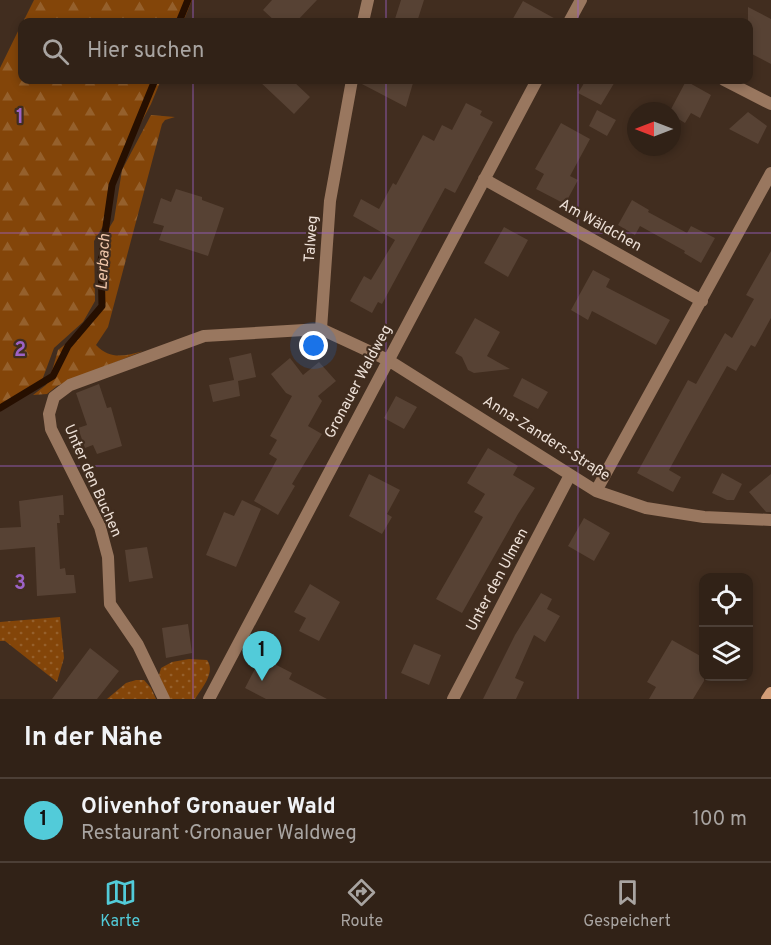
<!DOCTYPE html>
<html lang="de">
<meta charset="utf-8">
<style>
:root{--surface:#312217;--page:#3d2f24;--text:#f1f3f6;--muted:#a8a4a1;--line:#4c3f36;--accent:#52cbd9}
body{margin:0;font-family:Overpass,sans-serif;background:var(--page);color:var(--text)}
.controls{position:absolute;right:18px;bottom:18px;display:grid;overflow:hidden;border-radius:12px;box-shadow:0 3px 9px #0003}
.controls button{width:54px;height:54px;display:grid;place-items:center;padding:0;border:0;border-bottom:2px solid var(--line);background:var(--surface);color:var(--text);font:30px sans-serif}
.compass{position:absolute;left:627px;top:102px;width:54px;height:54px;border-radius:50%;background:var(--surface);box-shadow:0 3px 9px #0003;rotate:270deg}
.you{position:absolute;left:314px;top:346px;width:21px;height:21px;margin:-15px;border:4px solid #fff;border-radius:50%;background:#1a73e8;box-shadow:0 0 0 9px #1a73e833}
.badge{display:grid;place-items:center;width:39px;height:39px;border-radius:50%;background:var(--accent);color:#111;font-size:20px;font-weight:700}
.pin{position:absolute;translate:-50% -50px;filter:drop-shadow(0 2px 3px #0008)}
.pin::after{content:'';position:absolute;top:32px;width:21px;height:18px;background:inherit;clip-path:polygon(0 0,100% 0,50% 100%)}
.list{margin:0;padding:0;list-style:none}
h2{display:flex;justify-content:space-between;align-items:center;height:78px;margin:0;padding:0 24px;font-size:26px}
h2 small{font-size:20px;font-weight:400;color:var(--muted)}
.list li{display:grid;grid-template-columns:39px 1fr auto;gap:18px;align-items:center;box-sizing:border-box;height:84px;padding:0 24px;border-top:2px solid var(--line)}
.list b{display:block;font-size:22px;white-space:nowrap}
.list p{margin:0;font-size:20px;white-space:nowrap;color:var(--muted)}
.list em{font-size:20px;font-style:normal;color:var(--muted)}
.icon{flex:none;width:33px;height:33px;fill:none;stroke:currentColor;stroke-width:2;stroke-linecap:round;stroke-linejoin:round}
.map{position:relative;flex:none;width:771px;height:699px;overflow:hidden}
.search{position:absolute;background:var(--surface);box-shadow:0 3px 9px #0003;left:18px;right:18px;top:18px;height:66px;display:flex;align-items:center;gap:15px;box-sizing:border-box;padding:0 21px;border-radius:12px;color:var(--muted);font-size:22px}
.sheet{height:162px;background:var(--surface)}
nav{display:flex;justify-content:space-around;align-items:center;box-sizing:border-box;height:84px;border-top:2px solid var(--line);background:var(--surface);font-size:16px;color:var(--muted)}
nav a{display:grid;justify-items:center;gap:3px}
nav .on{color:var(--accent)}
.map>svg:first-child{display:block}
.grass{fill:url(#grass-dots)}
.forest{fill:url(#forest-firs)}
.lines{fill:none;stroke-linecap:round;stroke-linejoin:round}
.stream{stroke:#260f00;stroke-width:7}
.building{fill:#574234}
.street{stroke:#99775f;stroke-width:12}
.secondary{stroke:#d39d77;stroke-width:12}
.grid{fill:none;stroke:#9d62c6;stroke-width:1.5;stroke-opacity:0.55}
.labels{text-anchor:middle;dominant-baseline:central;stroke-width:4.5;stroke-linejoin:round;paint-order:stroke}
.street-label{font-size:15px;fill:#ede0d7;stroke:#412d1f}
.water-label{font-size:16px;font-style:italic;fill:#f1c7ab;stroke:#412d1f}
.grid-label{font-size:20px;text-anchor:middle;font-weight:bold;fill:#9d62c6;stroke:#412d1f;stroke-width:4.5;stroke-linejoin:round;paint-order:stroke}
</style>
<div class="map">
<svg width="771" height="699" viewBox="0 0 771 699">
<defs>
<pattern id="grass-dots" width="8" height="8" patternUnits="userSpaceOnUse" patternTransform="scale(1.5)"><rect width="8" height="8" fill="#834509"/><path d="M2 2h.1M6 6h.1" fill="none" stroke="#95602c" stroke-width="1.8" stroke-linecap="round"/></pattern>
<pattern id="forest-firs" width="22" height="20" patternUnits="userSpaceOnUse" patternTransform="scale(1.5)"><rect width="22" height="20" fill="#834509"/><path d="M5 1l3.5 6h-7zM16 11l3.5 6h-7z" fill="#95602c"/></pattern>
</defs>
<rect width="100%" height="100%" fill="#412d1f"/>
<path class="grass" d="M60 617 64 658 57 682 5 641H0V622Z
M189 659 207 660C216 672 202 688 195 699H169L159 675 161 668 172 662Z
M136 680H144L151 688 156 699H107L126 683Z"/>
<path class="forest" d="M34 0H192L183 22H23Z
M22 23V80H161L151 104 117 168 108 218 94 241 95 301 83 322 54 348 41 383 27 395 0 409V68Z
M151 115 175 117 165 120 162 124 108 327 96 345C110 360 125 356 143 351L57 386 47 394 33 395 46 385 50 378 58 350 90 325 104 304 100 243 114 220 122 170Z"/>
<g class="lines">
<path class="stream" d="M179 22 188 0
M0 408 53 376 68 346 102 306 101 261 112 185 155 80"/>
</g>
<path class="building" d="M272 0H317L296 22H276L263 10Z
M401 0H424L417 22H394Z
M523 1 561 22H511Z
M748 7 771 19V64L748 52Z
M258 80H292L310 97 294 114Z
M360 80H403L413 83 406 107 360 83Z
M586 80H616L601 105 578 93Z
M686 81 711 95 700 118 691 113 685 123 672 115V111H670Z
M466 103 482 111 480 115 493 122 455 193 445 188 382 304 378 302 372 313 350 301 364 276 371 280 395 240 353 216 361 199 379 209 393 183 396 185 423 135 434 141 442 125 452 130Z
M597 110 616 120 607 136 589 126Z
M748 112 767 126 758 144 729 129Z
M561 123 590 139 570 176 578 180 565 204 536 189 544 174 535 169Z
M176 189 202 197V200L224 208 208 256 159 240 164 226 153 223 161 198 171 202Z
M632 200 649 210 648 212 687 233 691 226 715 238 701 263 684 253 685 251 640 226 635 235 618 225Z
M504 227 528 240 508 277 484 263Z
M771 251V318L755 347 751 345 736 371 727 366 687 437 669 470 681 477 673 492 637 473 688 380 696 384 725 333 732 338 754 299 746 295Z
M593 270 610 279 606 287 670 320 656 345 592 311 588 320 571 310Z
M475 318 500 332 487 356 510 369 474 373 468 370 462 357 455 353Z
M251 353 256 377 238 381 240 396 213 402 209 385 234 380 229 358Z
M290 358 303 375 319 362 336 381 318 396 322 401 308 426 322 434 292 484 295 486 278 515 254 501 277 459 269 454 277 440 270 436 292 396 286 393 271 374Z
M522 378 548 392 538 409 513 396Z
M99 384 107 408 111 407 122 446 97 454 93 445 85 448 78 428 87 425 76 393Z
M396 396 417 407 404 429 384 418Z
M488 448 518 466 513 475 535 488 518 514 462 613 436 599 483 517 474 512 485 494 467 483Z
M722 473 742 484 734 500H727L712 493Z
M369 474 400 490 387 514 392 517 382 534 349 516Z
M771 474V512H766L749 492Z
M63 495 64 515H59L60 523H57L60 569 65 568 66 575H74L76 593 37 596 35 547 0 550V528L21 527 19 501Z
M242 500 261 509 236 567 206 555 224 512 234 516Z
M584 518 610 533 594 561 568 546Z
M147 547 153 578 129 582 125 550Z
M310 584 340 602 319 641 299 631 306 618 294 612Z
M541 593 552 599 547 609 560 616 545 642 534 635 515 678 524 682 516 699H483L515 635Z
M188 624 192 653 166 658 162 628Z
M672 640 704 658V681L693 699H649L656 687 647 682Z
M414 644 441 655 429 685 401 673Z
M90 648 119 671 97 699H52Z
M261 657 292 673 289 679 327 699H266L245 688Z"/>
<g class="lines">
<path class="street" d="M363 22 368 0
M569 22 581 0
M352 80 330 201 321 329 388 360 596 491 646 508 704 517 771 520
M724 80 771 104
M484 179 702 301
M596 491 771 173
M164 699 138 645 110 604 108 557 100 527 51 429 49 414 54 397 70 385 204 336 321 329
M209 699 537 80
M453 699 570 475"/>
<path class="secondary" d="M767 699 771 693"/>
</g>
<path class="grid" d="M193 0V22M386 0V22M578 0V22M193 80V699M386 80V699M578 80V699M0 233H771M0 466H771"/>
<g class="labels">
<g class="street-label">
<text transform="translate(600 226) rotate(29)">Am Wäldchen</text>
<text transform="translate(312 239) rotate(-86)">Talweg</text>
<text transform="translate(359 382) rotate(-62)">Gronauer Waldweg</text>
<text transform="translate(546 439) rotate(32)">Anna-Zanders-Straße</text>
<text transform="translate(92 481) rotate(66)">Unter den Buchen</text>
<text transform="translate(498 580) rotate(-62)">Unter den Ulmen</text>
</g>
<g class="water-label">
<text transform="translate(104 262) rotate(-87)">Lerbach</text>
</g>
</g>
<g class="grid-label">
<text x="20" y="123">1</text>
<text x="20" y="356">2</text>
<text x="20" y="589">3</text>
</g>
</svg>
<div class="controls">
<button><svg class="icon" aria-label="locate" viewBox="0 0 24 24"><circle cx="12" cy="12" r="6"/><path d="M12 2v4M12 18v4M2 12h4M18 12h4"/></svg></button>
<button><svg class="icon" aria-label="layers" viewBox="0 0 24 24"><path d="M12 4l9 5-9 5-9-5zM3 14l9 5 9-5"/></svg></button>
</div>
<svg class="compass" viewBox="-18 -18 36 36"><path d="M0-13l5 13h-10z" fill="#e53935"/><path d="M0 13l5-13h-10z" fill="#a8a4a1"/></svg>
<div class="you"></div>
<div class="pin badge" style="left:262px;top:681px">1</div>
<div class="search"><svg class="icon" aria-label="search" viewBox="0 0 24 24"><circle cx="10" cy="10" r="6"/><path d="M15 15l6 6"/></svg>Hier suchen</div>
</div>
<section class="sheet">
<h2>In der Nähe<small></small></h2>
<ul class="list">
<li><span class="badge">1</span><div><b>Olivenhof Gronauer Wald</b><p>Restaurant · Gronauer Waldweg</p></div><em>100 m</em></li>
</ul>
</section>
<nav>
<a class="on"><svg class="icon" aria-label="map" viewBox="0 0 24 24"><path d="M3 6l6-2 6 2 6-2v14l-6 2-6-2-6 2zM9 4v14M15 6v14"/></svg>Karte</a>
<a><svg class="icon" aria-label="directions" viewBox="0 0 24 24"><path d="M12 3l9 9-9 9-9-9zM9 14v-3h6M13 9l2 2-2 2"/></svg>Route</a>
<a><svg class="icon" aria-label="saved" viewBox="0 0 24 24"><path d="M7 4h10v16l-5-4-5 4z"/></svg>Gespeichert</a>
</nav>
